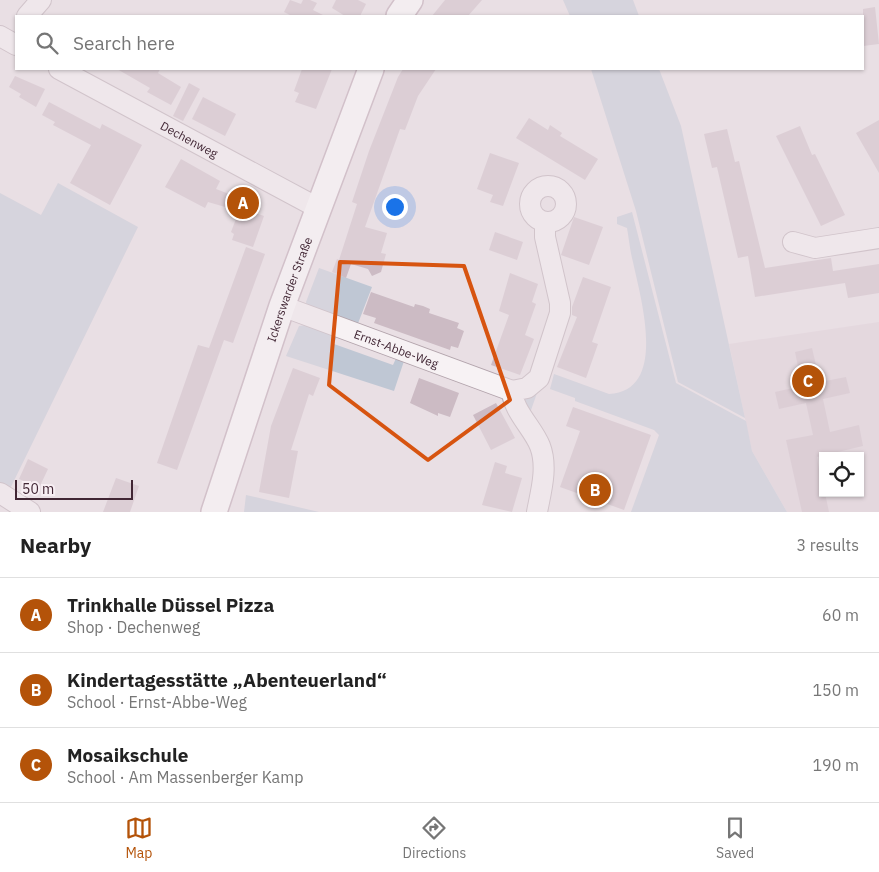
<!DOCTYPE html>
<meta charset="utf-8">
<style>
:root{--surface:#fff;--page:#f6f6f6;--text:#222;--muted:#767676;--line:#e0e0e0;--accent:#b45309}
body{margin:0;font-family:"IBM Plex Sans",sans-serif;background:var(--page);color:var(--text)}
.controls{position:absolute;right:15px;bottom:15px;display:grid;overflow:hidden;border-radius:0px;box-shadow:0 1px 4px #0004}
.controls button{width:45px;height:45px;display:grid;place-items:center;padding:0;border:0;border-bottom:1px solid var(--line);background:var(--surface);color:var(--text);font:25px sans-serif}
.scale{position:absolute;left:15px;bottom:12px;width:118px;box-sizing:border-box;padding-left:5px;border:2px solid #412634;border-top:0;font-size:14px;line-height:18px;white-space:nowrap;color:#412634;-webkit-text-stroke:4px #f7eef3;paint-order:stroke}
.you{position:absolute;left:394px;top:206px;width:18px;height:18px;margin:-12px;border:4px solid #fff;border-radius:50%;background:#1a73e8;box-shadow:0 0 0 8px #1a73e833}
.badge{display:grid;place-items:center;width:32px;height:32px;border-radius:50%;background:var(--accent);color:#fff;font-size:16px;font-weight:700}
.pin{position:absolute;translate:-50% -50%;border:2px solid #fff;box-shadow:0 1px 5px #0006}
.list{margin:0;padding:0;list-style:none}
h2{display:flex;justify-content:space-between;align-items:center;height:65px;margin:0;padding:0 20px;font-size:21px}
h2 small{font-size:16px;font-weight:400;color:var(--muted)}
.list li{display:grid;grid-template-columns:32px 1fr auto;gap:15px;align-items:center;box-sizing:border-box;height:75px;padding:0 20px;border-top:1px solid var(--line)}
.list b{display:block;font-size:19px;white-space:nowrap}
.list p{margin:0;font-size:16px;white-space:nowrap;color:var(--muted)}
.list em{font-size:16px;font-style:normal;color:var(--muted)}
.icon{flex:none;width:28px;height:28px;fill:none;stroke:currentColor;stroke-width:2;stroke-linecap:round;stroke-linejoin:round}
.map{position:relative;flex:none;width:879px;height:512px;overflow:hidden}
.search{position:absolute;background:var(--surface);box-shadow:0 1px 4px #0004;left:15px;right:15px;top:15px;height:55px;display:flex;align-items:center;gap:12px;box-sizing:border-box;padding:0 18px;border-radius:0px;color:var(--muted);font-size:19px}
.sheet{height:290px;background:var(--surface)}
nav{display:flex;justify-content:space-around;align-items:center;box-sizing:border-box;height:70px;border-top:1px solid var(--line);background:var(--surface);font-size:14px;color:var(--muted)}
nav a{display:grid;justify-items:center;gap:2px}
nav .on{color:var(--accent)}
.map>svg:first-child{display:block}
.built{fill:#ded0d8;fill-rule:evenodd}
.green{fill:#bfc7d4}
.building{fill:#ccbbc4}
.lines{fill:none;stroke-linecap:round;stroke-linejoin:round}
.minor-casing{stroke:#b3a4ac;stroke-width:22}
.major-casing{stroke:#b69daa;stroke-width:28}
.minor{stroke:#f7f2f4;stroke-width:20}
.major{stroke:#fff;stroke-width:25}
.marked{fill:none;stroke:#d75410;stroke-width:4;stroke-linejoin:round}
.labels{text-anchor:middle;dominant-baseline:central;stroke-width:4.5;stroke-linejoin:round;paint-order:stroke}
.street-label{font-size:12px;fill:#412634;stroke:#f7eef3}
</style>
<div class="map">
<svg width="879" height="512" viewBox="0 0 879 512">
<rect width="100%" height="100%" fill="#e9dfe4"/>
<path class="built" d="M879 322V512H787L752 451 729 344ZM823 456H860V493H823Z"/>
<path class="green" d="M563 0H633L639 16H570Z
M591 69H659L681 126 745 418 678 382 636 211Z
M58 183 138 227 8 493 0 487V193L41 215Z
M632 212 676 383 746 421 752 451 787 512H631L659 435 654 430 575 401V398L550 389 554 374 609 394C669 391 640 296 633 262 630 251 629 239 627 228L617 224V217Z
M319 268 372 287 357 326 307 307 306 302Z
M305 325 338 332 334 344 393 365 398 354 406 355 394 391 286 356 299 326Z
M537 393 530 413 521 397Z
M246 495 319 512H244Z"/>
<path class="building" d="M290 0 301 4 303 0H310L317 3 313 10 325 16H292L284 12Z
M336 0H358L366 4 360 16H345L332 8Z
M445 0H482L468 16H432Z
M875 7 879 44 863 46V9Z
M117 69H160L158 73 181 87 171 105 147 92 150 88Z
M302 69H332L316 109 295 102 299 93 294 91Z
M403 69H436L418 96 405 130 400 129 365 227 387 233 381 253 386 254 381 272 372 276 368 269 351 264 346 278 332 272 337 259 339 260 357 204 352 202 369 151 398 77Z
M15 76 45 89 36 107 19 97 21 94 9 87Z
M189 83 200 89 183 121 173 116Z
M203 97 236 114 225 136 192 119Z
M49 102 100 129 102 124 142 145 110 205 70 183 91 145 53 125 55 122 42 115Z
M529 118 548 130 550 125 562 133 560 136 598 159 585 180 516 138Z
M879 120V173L856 133Z
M800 126 812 155 815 154 845 215 821 226 776 136Z
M727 129 735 162 739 161 765 268 831 258 833 271 879 264V293L848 298 845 283 755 297 748 256 738 258 717 167 712 168 704 134Z
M490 153 519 163 503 206 490 202 493 195 477 189Z
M181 159 220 181 216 189 253 203 250 211 264 216 253 247 232 240 234 234 231 232 239 211 208 202 205 208 165 187Z
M574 217 603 227 589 265 561 255Z
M495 232 523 242 517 260 489 250Z
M246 247 265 254 233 343 224 340 177 470 157 463 198 345 209 348Z
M510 273 538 284 532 302 536 304 525 335 534 339 520 375 491 365 509 315 499 311Z
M583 277 611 287 592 342 598 344 586 378 557 367 577 317 572 315V307Z
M371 292 414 307 415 304 423 306 430 309 429 313 459 323 457 328 464 331 458 348 451 346 450 350 374 323 376 318 363 314Z
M812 348 820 382 846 377 850 393 823 399 830 432 859 425 863 446 817 457 823 493H825L829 512H802L786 440 813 435 806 403 779 409 775 392 802 386 795 352Z
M293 368 320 378 313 396 309 394 291 450 298 451 289 498 259 492 271 426Z
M419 378 459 393 450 417 438 413V416L410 403Z
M496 403 515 438 491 450 473 415Z
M573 407 651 435 624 510 560 487 580 431 566 426Z
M28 459 48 469 39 488 19 479Z
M495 462 507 466 505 473 522 478 512 512 482 505Z
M116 478 139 486 130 512H103Z"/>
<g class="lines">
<defs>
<g id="minor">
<path d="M27 16 41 0"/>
<path d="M0 36 16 45"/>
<path id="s1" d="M59 69 318 208"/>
<circle cx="548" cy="204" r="18"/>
<path d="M793 242 815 248 879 238"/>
<path id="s2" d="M282 306 512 391"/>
<path d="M0 493 30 512"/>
<path d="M537 512C541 491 548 467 540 446 533 428 513 411 512 391L527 388 539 378 560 313V303L545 237V222"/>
</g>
<g id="major">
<path d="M399 16 410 0"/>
<path id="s3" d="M214 512 282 306 371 69"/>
</g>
</defs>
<use href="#minor" class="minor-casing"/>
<use href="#major" class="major-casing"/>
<use href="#minor" class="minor"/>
<use href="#major" class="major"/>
</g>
<path d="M0 0H879V512H0ZM340 262 464 266 510 400 428 460 329 385Z" fill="#e9dfe4" fill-opacity=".55" fill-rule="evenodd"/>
<path class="marked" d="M340 262 464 266 510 400 428 460 329 385Z"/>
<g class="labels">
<g class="street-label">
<text stroke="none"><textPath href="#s1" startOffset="148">Dechenweg</textPath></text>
<text stroke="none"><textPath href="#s3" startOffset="235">Ickerswarder Straße</textPath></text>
<text stroke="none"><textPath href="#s2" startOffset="122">Ernst-Abbe-Weg</textPath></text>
</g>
</g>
</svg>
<div class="controls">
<button><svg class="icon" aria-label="locate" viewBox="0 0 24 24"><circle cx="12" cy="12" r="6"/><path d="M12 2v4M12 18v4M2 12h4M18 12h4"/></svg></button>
</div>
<div class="scale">50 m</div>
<div class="you"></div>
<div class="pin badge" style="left:243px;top:203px">A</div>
<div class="pin badge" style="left:595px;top:490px">B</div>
<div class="pin badge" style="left:808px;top:381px">C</div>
<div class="search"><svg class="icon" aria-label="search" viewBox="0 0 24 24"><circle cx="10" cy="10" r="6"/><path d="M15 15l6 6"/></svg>Search here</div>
</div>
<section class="sheet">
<h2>Nearby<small>3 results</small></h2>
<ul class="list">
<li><span class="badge">A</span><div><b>Trinkhalle Düssel Pizza</b><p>Shop · Dechenweg</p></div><em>60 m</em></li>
<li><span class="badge">B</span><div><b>Kindertagesstätte „Abenteuerland“</b><p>School · Ernst-Abbe-Weg</p></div><em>150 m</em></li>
<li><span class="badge">C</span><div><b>Mosaikschule</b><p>School · Am Massenberger Kamp</p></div><em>190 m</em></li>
</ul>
</section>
<nav>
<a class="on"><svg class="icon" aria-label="map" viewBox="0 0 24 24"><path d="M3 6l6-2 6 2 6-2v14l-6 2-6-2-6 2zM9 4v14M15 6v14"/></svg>Map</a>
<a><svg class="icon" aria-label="directions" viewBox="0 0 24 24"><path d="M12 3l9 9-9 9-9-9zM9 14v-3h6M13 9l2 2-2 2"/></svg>Directions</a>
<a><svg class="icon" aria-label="saved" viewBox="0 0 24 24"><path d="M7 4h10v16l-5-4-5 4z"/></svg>Saved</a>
</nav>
